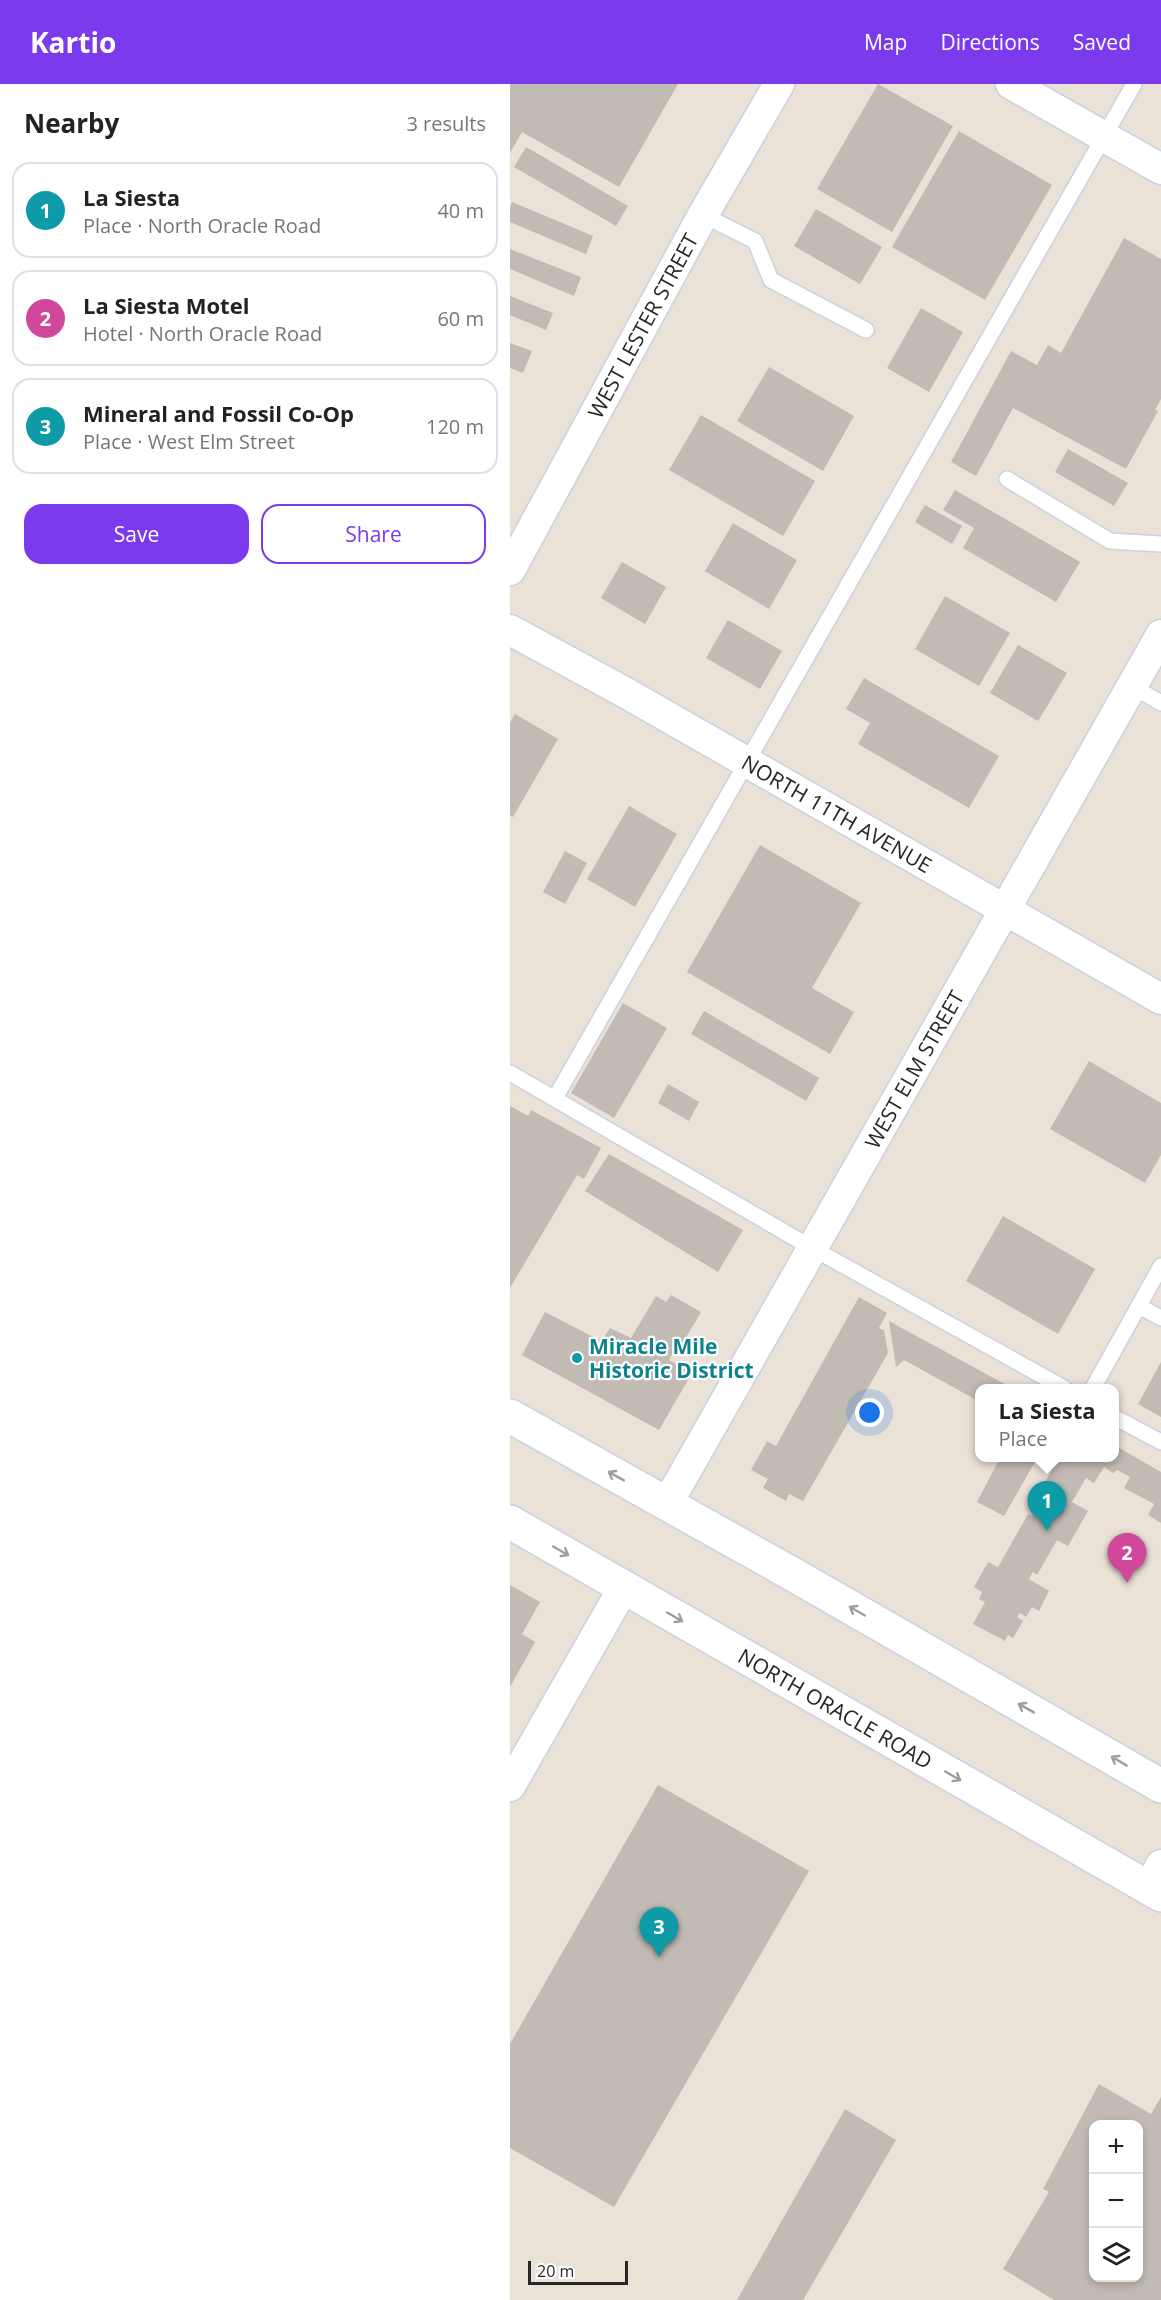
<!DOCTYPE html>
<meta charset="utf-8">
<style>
:root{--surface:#fff;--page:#f6f6f6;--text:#222;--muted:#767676;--line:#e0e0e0;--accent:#7c3aed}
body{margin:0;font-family:"Open Sans",sans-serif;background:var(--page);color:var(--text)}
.controls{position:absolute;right:18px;bottom:18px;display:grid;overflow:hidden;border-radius:12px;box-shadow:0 3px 9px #0003}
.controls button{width:54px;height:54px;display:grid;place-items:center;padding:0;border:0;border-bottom:2px solid var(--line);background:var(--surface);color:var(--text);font:30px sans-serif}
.scale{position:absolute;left:18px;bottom:15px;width:100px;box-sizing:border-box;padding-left:6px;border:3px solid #272727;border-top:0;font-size:16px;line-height:21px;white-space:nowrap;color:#272727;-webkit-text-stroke:4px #fff;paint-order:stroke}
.you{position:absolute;left:360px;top:1329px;width:21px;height:21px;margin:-15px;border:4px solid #fff;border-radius:50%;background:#1a73e8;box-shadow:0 0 0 9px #1a73e833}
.badge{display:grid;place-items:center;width:39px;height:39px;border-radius:50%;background:var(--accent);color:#fff;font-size:20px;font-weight:700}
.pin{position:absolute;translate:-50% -50px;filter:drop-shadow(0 2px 3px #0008)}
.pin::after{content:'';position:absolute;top:32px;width:21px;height:18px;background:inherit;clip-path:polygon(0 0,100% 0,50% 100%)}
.popup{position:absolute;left:465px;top:1300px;width:144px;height:78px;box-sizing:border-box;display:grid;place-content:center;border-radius:12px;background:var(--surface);filter:drop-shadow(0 2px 4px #0005);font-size:20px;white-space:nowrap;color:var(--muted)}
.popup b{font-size:22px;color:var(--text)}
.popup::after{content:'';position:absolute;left:50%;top:100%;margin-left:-12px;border:12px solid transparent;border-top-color:var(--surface)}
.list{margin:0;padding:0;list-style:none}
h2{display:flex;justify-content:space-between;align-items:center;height:78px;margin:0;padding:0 24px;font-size:26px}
h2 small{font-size:20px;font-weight:400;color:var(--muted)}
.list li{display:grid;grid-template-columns:39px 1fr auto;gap:18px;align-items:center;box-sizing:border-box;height:96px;margin:0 12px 12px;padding:0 12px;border:2px solid var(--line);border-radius:18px}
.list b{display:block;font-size:22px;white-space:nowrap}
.list p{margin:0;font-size:20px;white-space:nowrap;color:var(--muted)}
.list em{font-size:20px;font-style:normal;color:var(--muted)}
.actions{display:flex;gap:12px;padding:18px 24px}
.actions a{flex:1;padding:14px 0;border:2px solid var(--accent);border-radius:18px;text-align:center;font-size:21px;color:var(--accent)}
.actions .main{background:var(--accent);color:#fff}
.icon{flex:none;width:33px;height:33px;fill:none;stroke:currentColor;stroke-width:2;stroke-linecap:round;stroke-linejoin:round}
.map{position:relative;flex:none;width:651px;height:2216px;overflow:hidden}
header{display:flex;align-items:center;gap:36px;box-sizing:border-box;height:84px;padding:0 30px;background:var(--accent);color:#fff}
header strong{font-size:28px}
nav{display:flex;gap:33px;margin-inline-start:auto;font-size:21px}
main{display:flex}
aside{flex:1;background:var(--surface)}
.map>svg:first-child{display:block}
.building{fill:#c2bbb4;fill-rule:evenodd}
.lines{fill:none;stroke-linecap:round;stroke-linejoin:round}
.lane-casing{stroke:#ccd1e1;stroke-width:18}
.street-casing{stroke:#ccd1e1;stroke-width:33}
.secondary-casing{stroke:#ccd1e1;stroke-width:36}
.lane{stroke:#fff;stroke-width:15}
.street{stroke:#fff;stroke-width:30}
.secondary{stroke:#fff;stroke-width:33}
.oneway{stroke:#9e9e9e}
.culture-dot{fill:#0f9aa8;stroke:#fff;stroke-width:2}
.labels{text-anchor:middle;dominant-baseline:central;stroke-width:4.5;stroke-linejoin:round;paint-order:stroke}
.street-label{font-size:21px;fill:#272727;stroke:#fff}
.culture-label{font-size:21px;font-weight:bold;fill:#0d838f;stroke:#fff;text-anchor:start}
</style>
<header>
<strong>Kartio</strong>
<nav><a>Map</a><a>Directions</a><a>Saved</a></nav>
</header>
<main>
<aside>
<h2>Nearby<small>3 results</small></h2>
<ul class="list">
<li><span class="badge" style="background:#0f9aa8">1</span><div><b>La Siesta</b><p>Place · North Oracle Road</p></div><em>40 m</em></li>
<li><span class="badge" style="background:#d1479c">2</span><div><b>La Siesta Motel</b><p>Hotel · North Oracle Road</p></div><em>60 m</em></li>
<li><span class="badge" style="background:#0f9aa8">3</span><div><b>Mineral and Fossil Co-Op</b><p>Place · West Elm Street</p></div><em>120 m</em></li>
</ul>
<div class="actions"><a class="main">Save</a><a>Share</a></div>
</aside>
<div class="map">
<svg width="651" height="2216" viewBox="0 0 651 2216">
<rect width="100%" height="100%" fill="#eae1d7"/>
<path class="building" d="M0 0H168L109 103 12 48 0 69Z
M368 0 443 42 382 148 307 105Z
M449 47 542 101 475 216 382 163Z
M16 63 118 122 106 142 4 83Z
M2 118 83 152 76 170 0 138V124Z
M306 125 372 163 350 200 284 162Z
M614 154 651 175V315L645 326 648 327 616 385 503 324 466 392 441 378 501 267 527 281 538 261 551 269Z
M0 165 71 193 64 212 0 185Z
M0 212 43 229 36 246 0 231Z
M411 224 453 248 419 308 377 284Z
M0 259 22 267 13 289 0 284Z
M259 283 344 332 313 387 227 337Z
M191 331 305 397 273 452 159 386Z
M558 365 618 399 604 422 545 388Z
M445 406 570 478 546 518 453 464 464 444 433 426Z
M415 421 452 442 442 460 405 438Z
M223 439 287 476 259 525 195 487Z
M112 478 156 503 135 540 91 514Z
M435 512 500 549 469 602 405 565Z
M218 536 272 567 250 605 196 574Z
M508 561 557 589 528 637 480 609Z
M354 594 489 672 459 724 348 660 360 639 336 625Z
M5 630 48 655 3 733 0 731V639Z
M119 722 167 750 125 823 77 795Z
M250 761 351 819 302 904 344 928 320 970 177 888Z
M55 767 77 779 55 820 33 808Z
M113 919 157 944 104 1034 61 1009Z
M194 927 309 994 296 1017 181 950Z
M579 977 651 1019V1071L635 1099 540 1045Z
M158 1000 189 1018 179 1037 148 1019Z
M0 1022 18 1032 21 1026 91 1064 74 1095 67 1091 0 1204Z
M99 1070 233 1146 208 1188 75 1107Z
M493 1132 585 1185 548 1250 456 1197Z
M161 1211 191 1228 172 1260 169 1257 159 1276 182 1289 149 1346 12 1271 35 1228 91 1257 100 1244 121 1254 146 1212 156 1218Z
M349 1213 377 1229 369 1244 374 1246 378 1269 293 1417 279 1410 276 1417 253 1404 258 1395 241 1386 257 1357 266 1362Z
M379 1237 502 1304H470V1318L394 1276 386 1283Z
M651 1278V1333L628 1320Z
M604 1361 651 1388V1439L638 1431 644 1420 614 1404 620 1393 607 1386 603 1389 594 1383 584 1399 576 1394 562 1418 578 1427 558 1462 547 1456 527 1491 523 1488 519 1495 539 1507 529 1527 522 1523 516 1533 510 1529 507 1533 513 1537 503 1554 498 1551 495 1557 463 1540 475 1518 469 1515 472 1508 464 1503 478 1478 488 1483 518 1430 522 1432 533 1412 529 1409 548 1374 557 1375 558 1374H604Z
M490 1374H527L494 1432 467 1418Z
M0 1501 30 1518 12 1550 25 1558 0 1603Z
M148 1701 299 1787 104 2123 0 2064V1960Z
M589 2000 641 2030 651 2013V2216H544L493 2185 539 2108 533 2105ZM584 2040H628V2194H584Z
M335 2025 386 2056 293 2216H227Z"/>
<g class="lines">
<defs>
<path id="lane" d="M193 131 245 157 261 196 356 246
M497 395 600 457 651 460
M622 602 651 619
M0 989 302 1164 554 1304
M45 1014 624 0
M629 1222 651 1234
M583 1304 651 1182
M604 1333 651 1358"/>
<g id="street">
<path d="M501 0 651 85"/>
<path id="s1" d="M0 486 193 131 269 0"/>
<path id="s2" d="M0 546 116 609 651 915"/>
<path id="s3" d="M157 1420 651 551"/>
<path d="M0 1702 114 1503"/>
<path d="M639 1804 651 1781"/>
</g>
<g id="secondary">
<path d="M0 1332 284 1491 651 1702"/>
<path id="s4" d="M0 1438 651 1811"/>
</g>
</defs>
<use href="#lane" class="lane-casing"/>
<use href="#street" class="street-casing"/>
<use href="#secondary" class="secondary-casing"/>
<use href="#lane" class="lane"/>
<use href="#street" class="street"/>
<use href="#secondary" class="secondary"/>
</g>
<defs><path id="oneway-shaft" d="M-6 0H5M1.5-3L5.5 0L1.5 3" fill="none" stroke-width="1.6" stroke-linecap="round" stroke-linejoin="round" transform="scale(1.5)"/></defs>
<g class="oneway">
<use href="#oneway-shaft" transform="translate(106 1392) rotate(-151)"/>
<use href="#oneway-shaft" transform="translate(51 1467) rotate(30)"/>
<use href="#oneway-shaft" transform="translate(347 1527) rotate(-150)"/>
<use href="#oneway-shaft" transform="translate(165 1533) rotate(30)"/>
<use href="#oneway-shaft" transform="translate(516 1624) rotate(-151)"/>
<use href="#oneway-shaft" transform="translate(609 1677) rotate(-149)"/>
<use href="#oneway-shaft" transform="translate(443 1692) rotate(30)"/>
</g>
<circle class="culture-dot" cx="67" cy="1274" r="6"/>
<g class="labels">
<g class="street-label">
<text stroke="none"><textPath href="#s1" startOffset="278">WEST LESTER STREET</textPath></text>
<text stroke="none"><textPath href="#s2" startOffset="375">NORTH 11TH AVENUE</textPath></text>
<text stroke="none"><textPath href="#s3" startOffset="500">WEST ELM STREET</textPath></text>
<text stroke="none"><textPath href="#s4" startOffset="375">NORTH ORACLE ROAD</textPath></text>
</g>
<g class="culture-label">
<text x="79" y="1262">Miracle Mile<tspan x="79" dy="24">Historic District</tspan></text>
</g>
</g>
</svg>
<div class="controls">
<button>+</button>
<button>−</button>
<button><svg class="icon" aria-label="layers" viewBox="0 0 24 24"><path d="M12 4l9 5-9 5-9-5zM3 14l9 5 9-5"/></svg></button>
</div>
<div class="scale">20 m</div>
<div class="you"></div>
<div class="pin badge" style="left:537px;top:1447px;background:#0f9aa8">1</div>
<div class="popup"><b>La Siesta</b>Place</div>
<div class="pin badge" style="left:617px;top:1499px;background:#d1479c">2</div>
<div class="pin badge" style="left:149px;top:1873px;background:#0f9aa8">3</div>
</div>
</main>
